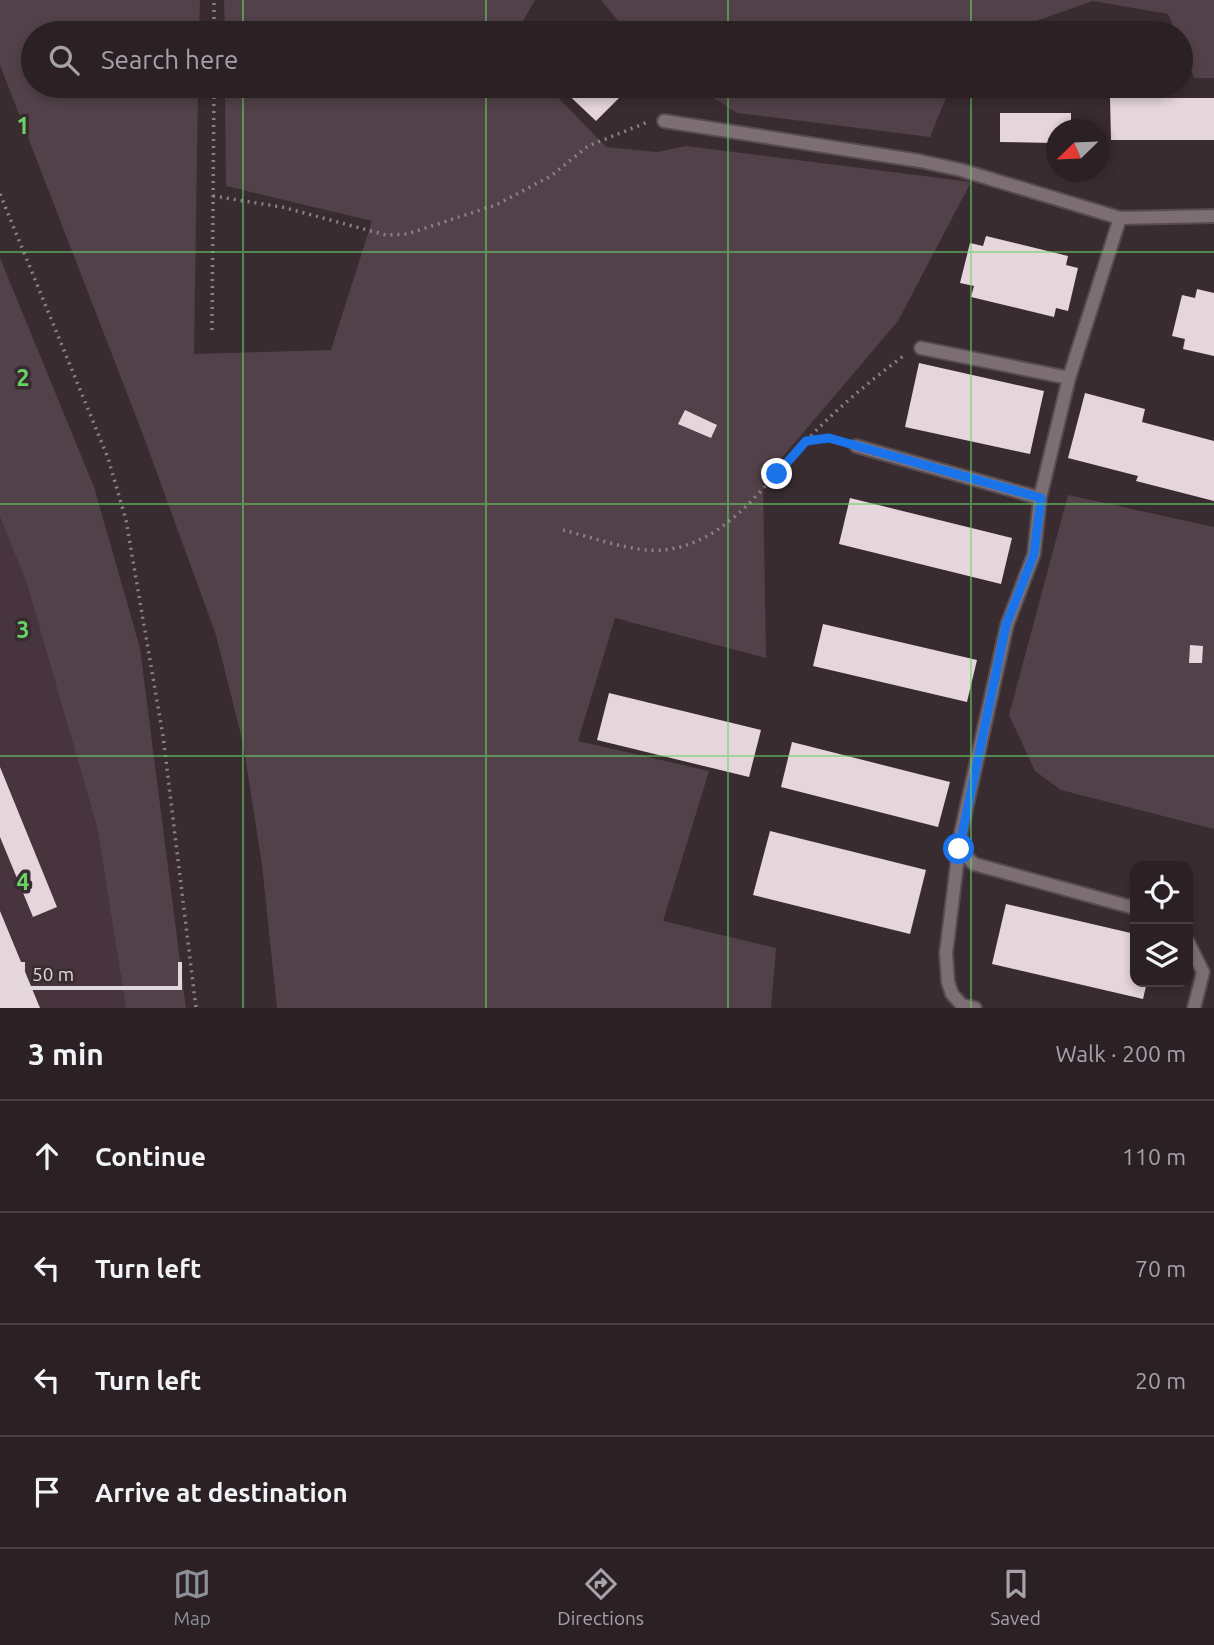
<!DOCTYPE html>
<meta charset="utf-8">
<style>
:root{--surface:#2b2125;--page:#372e32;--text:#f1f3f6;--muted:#a6a3a7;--line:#473e42;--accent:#8c9099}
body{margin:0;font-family:Ubuntu,sans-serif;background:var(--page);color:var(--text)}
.controls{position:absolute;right:21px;bottom:21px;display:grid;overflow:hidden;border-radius:14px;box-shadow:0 4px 10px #0003}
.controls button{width:63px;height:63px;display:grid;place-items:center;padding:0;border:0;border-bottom:2px solid var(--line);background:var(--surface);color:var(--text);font:35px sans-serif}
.compass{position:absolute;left:1046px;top:119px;width:63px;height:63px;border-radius:50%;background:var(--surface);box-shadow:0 4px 10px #0003;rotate:247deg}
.scale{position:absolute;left:21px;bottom:18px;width:161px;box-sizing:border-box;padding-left:7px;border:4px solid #e1d8dc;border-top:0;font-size:19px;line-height:24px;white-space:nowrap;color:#e1d8dc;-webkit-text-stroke:5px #392c31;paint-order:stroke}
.stop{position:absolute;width:21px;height:21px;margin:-16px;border:5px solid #1a73e8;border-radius:50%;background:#fff}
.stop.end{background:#1a73e8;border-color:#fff;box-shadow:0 2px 7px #0008}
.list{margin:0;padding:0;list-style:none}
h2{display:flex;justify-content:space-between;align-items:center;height:91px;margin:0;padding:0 28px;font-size:30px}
h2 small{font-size:23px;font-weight:400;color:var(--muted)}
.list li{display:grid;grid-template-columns:46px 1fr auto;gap:21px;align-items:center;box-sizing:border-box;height:112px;padding:0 28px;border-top:2px solid var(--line)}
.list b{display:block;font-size:26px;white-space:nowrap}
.list em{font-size:23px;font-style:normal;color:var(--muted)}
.icon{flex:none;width:38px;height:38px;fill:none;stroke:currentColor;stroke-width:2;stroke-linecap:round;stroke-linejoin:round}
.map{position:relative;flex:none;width:1214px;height:1008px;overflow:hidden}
.search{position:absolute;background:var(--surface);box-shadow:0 4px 10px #0003;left:21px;right:21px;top:21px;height:77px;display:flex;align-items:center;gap:18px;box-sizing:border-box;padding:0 24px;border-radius:38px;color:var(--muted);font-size:26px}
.sheet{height:539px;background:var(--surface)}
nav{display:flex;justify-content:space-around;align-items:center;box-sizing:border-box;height:98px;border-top:2px solid var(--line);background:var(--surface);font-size:19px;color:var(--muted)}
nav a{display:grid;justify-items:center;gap:4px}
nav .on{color:var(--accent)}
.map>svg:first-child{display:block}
.built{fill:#47343c}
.green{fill:#524148}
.building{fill:#e6d5db}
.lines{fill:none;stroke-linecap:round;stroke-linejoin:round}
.service-casing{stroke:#564b50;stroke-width:16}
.path{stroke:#8c8186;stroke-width:3.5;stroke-dasharray:2 5;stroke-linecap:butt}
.service{stroke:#7d6e74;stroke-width:12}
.route{stroke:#1a73e8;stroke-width:9}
.grid{fill:none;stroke:#68d465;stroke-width:2;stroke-opacity:0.55}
.grid-label{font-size:23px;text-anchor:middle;font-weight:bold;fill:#68d465;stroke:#392c31;stroke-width:7;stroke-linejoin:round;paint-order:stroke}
</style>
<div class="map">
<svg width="1214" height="1008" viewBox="0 0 1214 1008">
<rect width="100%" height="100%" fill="#392c31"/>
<path class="built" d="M0 517 27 584 97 827 126 1008H0Z"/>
<path class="green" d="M0 0H200L199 33H33V86H198L194 354 331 350 372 221 226 186 225 86H547L606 147 657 152 686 146 971 182 898 321 763 480 766 658 615 618 578 741 709 771 663 921 776 948 771 1008H277L262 865 243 743 216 635 142 432 0 65Z
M224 0H535L516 33H225Z
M601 0H1214V78H1194L1181 44V33H1176L1168 14 1093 1 1002 33H628Z
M695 86H951L930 137 737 113Z
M0 258 94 487 140 648 186 1008H126L97 827 27 584 0 517Z
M1068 495 1214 527V829L1061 790 1035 771 1009 715Z"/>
<path class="building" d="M559 86H610L621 96 596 121Z
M1110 98H1214V140H1111Z
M1000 113H1071V130H1056V143L1000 142Z
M986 236 1068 256 1066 265 1078 268 1068 311 1056 308 1054 317 971 297 974 286 960 283 970 243 983 246Z
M1197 289 1214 293V356L1183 349 1185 339 1172 336 1182 295 1195 298Z
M919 363 1044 391 1030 454 905 427Z
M1085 393 1145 409 1142 422 1214 441V501L1136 481 1138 476 1068 458Z
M685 410 717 425 711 438 678 424Z
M850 498 1012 538 1001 584 839 544Z
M823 624 977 660 967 702 813 666Z
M1190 645 1203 646 1202 663H1189Z
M609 693 761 730 749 777 597 740Z
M792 742 950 782 938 827 781 787Z
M0 767 57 907 33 917 0 837Z
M770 831 926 870 910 934 753 895Z
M1006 904 1135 934V982H1147L1143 999 992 964Z
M0 911 40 1008H0Z"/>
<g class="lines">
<defs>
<path id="service" d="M664 121 920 161 961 170 1120 218 1214 216
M921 348 1069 378
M856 446 1040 498
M959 849 974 864 1135 908
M1188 942 1203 972 1194 1008
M975 1008 962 1005 952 994 948 982 946 953 961 832 1007 625 1034 554 1040 498 1069 378 1120 218"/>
</defs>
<use href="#service" class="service-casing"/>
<path class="path" d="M214 33V0
M0 194 108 458 126 520 163 736 196 1008
M213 196 282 207 386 235 407 234 496 205 551 176 588 146 648 122
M212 330 214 86
M807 441 817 438 841 440
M563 530C591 537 635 553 663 550 727 544 764 484 805 442 835 410 871 380 906 354"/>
<use href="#service" class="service"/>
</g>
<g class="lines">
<path class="route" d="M777 474 806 441 829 438 1041 498 1034 554 1006 625 959 849"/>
</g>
<path class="grid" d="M243 0V33M486 0V33M728 0V33M971 0V33M243 86V1008M486 86V1008M728 86V1008M971 86V1008M0 252H1214M0 504H1214M0 756H1214"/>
<g class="grid-label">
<text x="23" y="134">1</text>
<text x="23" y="386">2</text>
<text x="23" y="638">3</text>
<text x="23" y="890">4</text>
</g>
</svg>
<div class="controls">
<button><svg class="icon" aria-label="locate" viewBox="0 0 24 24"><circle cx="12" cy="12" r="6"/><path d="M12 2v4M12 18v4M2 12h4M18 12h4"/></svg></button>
<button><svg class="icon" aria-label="layers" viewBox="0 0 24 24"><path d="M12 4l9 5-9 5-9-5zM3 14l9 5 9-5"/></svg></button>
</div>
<svg class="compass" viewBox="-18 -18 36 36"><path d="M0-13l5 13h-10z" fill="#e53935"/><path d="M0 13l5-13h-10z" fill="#a6a3a7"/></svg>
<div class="scale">50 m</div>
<div class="stop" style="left:959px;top:849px"></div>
<div class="stop end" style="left:777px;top:474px"></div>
<div class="search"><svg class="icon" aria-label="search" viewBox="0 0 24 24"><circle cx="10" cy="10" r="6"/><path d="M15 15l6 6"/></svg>Search here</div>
</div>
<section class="sheet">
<h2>3 min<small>Walk · 200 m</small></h2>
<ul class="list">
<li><svg class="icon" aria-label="ahead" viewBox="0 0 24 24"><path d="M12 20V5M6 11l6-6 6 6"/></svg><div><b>Continue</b></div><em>110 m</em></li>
<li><svg class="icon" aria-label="left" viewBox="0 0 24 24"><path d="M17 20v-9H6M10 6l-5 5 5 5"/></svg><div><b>Turn left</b></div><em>70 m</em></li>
<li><svg class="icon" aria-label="left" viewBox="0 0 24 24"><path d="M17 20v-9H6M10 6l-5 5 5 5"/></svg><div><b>Turn left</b></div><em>20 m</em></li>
<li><svg class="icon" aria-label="arrive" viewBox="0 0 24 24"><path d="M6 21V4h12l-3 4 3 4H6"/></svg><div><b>Arrive at destination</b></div></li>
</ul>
</section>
<nav>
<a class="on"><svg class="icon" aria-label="map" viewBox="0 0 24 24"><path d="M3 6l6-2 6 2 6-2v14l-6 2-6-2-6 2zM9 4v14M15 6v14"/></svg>Map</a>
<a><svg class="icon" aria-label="directions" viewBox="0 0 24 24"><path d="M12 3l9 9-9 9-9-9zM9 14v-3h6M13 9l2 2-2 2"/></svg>Directions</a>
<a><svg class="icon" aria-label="saved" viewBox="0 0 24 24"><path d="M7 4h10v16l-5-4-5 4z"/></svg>Saved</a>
</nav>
